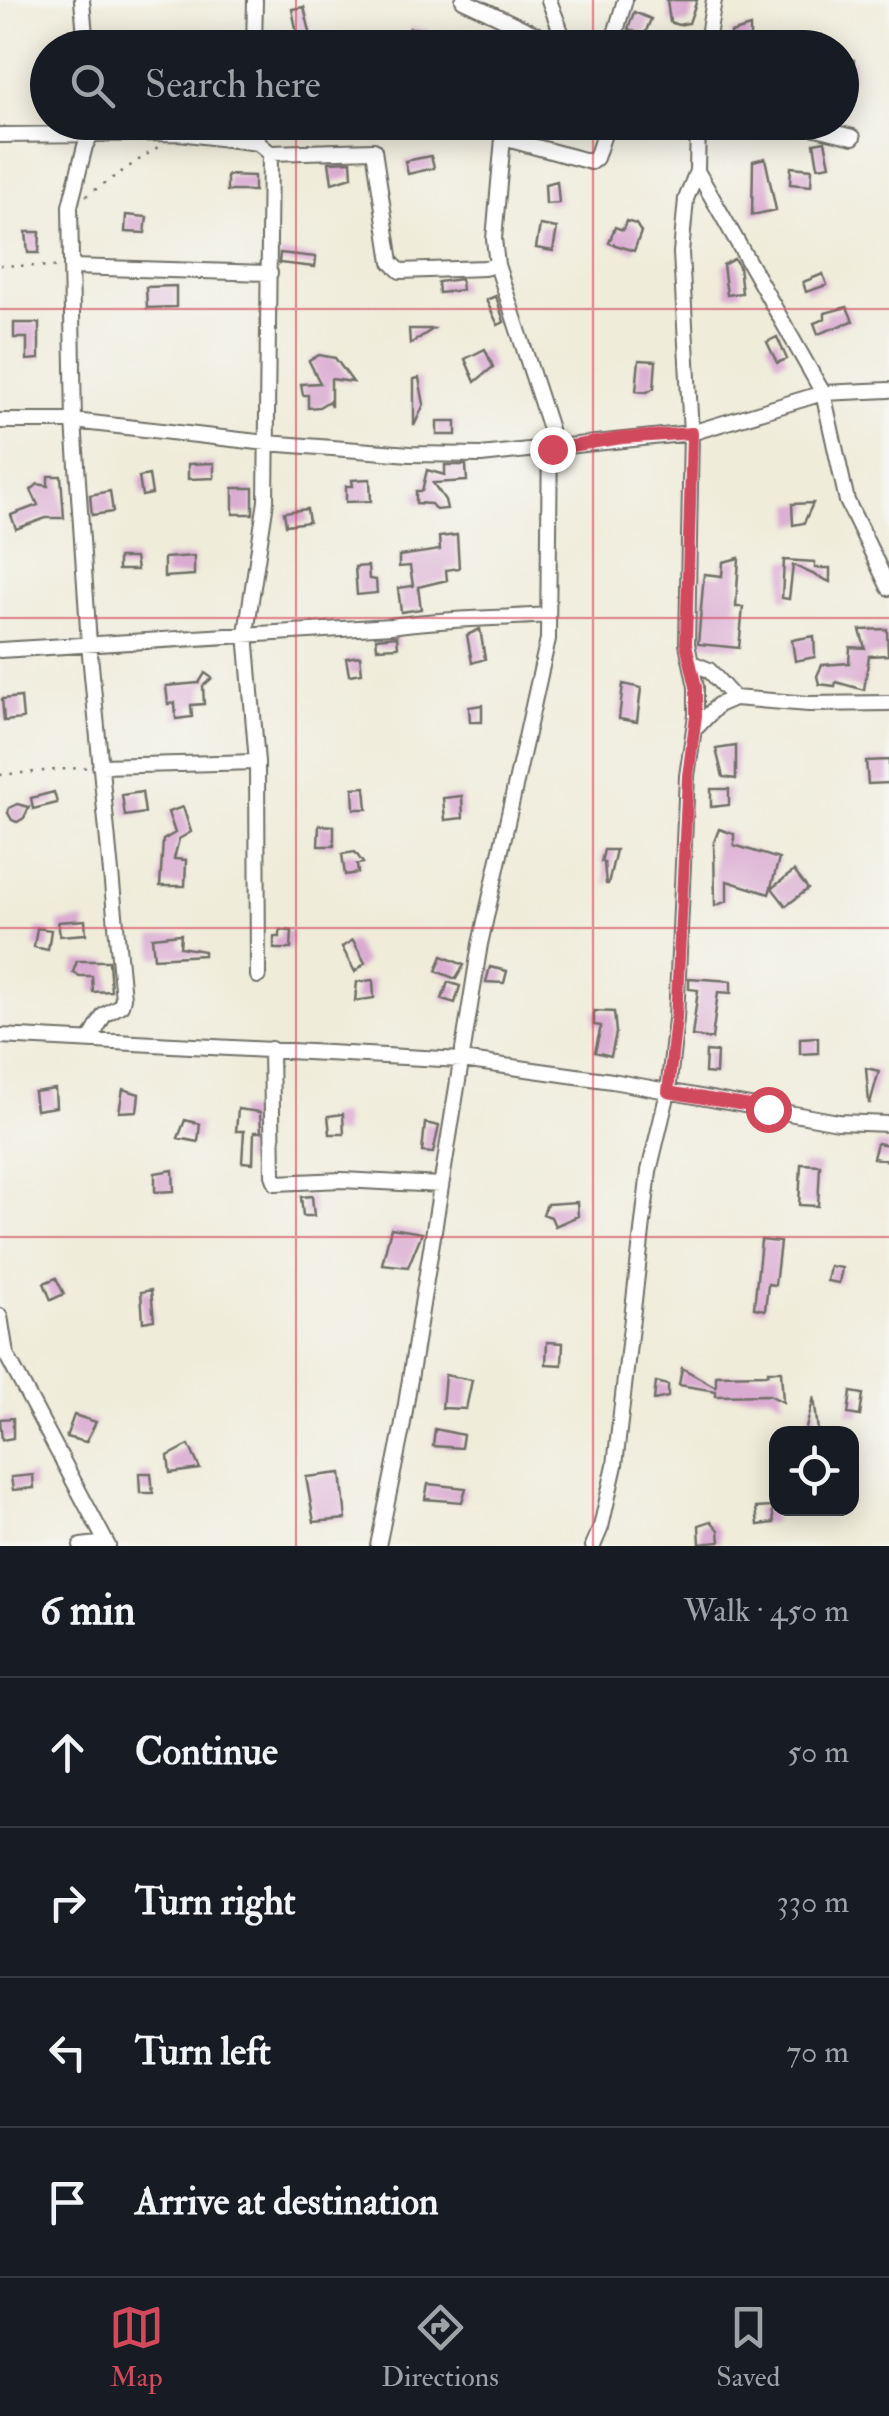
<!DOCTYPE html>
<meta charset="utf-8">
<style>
:root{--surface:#171b24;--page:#242831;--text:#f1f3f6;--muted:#9ea1a6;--line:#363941;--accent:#d1495b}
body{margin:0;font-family:"IM FELL Double Pica",serif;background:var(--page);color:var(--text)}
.controls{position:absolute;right:30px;bottom:30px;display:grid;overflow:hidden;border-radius:20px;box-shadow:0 5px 25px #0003}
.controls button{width:90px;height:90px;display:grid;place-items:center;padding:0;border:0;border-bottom:2px solid var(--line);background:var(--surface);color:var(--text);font:50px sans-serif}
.stop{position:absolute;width:30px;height:30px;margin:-22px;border:8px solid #d1495b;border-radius:50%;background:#fff}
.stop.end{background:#d1495b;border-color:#fff;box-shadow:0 2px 10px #0008}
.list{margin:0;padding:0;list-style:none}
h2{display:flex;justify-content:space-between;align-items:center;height:130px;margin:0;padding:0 40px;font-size:42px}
h2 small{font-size:32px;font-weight:400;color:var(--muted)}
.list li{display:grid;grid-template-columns:65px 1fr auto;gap:30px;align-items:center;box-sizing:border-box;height:150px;padding:0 40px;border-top:2px solid var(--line)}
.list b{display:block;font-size:38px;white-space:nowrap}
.list em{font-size:32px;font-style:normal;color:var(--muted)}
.icon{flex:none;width:55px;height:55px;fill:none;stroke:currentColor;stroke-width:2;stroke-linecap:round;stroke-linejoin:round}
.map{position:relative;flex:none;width:889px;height:1546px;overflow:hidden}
.search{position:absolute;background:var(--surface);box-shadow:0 5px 25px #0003;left:30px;right:30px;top:30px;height:110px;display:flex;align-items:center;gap:25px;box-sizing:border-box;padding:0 35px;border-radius:55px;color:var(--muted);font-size:38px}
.sheet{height:730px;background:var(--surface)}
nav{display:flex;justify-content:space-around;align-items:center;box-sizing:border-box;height:140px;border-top:2px solid var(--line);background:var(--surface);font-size:28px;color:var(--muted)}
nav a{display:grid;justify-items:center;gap:5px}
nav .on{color:var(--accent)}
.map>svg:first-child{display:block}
.building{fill:#daabd1}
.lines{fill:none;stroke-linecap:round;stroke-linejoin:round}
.minor-casing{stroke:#706f68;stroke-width:18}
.path{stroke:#706f68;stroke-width:2.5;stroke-dasharray:2.5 8;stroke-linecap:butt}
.minor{stroke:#fff;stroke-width:14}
.route{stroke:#d1495b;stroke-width:12}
.grid{fill:none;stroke:#d1495b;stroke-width:2.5;stroke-opacity:0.55}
</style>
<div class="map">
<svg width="889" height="1546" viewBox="0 0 889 1546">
<rect width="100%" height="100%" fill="#f6f6f2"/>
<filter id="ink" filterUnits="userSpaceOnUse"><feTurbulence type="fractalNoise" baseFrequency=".01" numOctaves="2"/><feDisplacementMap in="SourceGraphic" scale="20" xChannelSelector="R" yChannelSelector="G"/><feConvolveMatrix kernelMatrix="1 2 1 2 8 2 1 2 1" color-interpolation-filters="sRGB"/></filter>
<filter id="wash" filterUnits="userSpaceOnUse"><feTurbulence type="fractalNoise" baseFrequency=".0048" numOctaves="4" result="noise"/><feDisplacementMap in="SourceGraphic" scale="40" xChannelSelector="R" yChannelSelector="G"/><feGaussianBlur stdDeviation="2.25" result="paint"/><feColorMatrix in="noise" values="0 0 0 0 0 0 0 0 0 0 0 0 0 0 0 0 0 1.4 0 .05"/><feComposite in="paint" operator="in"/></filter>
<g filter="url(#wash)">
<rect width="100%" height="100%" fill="#efecda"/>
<g id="blocks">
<path class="building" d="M667 0H697L689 23 678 25 670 22Z
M304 7 312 40 299 43 292 9Z
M634 12 651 19 644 36 628 29Z
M750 27V42L732 43 731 33Z
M410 28 428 30 426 48H409Z
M842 60H854L853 82H842Z
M825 141 830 165 818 167 814 143Z
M431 156 434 168 408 174 405 161Z
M765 158 776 210 752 215 753 161Z
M351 161 352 177 332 183 329 162Z
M791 167 812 169 811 186 790 184Z
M227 175 254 176V191H227Z
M557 181 559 203 546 204 545 184Z
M126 215 147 217 145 233 125 232Z
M626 221 636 224 641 232 634 251 609 243 615 227 623 230Z
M540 225 557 228 553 251 536 248Z
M26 232H40L39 253H28Z
M280 253 316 257 315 267 279 263Z
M734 259 739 266 742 293 727 295 723 265Z
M823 274 827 285 806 292 803 282Z
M461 279 462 290 439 293 438 282Z
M176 286V307L147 308 146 287Z
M496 296 504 322 498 325 486 300Z
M847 307 853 321 818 334 814 323 825 319V313Z
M14 323H39V359L27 360V338H14Z
M409 329H433L410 344Z
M777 337 787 359 777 363 767 342Z
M485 349 493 367 475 382 465 359Z
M319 355 335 358 353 382 331 379V407L329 401 319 407 308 408V395H303L301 384 320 383 309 361Z
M639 360 656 361 654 388 647 392 636 391Z
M419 378 424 404 414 426V379Z
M437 421H456V435H437Z
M214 463V478L188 479V464Z
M445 465H466L467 481 433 483 445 500 447 509 436 510 431 504 416 503V491H422L427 470 445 475Z
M149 475 152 494 142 496 139 477Z
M48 476H61L64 518H46L16 529 11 515 38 505 31 490 38 484 48 486Z
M370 479 371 501 346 502V486H353L352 480Z
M233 488H253V514H233Z
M110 491 113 512 92 515 90 495Z
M813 503 804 523 793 525 792 504Z
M307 509 309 522 286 525 284 512Z
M457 535 459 568 446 570 447 580 418 587 421 609 401 612 398 588 413 586 410 566 399 567V556L440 550 439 537Z
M194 556V575L164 577V558Z
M118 558H135L137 570H118Z
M739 558 736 607H743L739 648 698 644 704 574 722 576 723 562Z
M784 560 815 562V568H830V582L793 565 789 599 782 598Z
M368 566 369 579 376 580 377 593 357 595 355 567Z
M480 629 485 659 472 663 467 635Z
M887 629 888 655 869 656 864 690 836 682 835 686 819 684 817 676 822 665 849 663 850 647 865 648 860 630Z
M397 636 398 647 377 648 376 638Z
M814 636 815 657 795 661 792 640Z
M360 656 362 673 349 675 346 658Z
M205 673 212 678 203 686 204 704 191 705 192 717 176 719 175 703 168 704 166 686 199 683Z
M623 684 641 688 637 722 619 719Z
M21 697 23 719 4 721 2 699Z
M482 705V722H470L469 707Z
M736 746V779L723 777 716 749Z
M889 760V783L868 784 866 761Z
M365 787 367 809H354L353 788Z
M711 789H729V805L711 807Z
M54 792 57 803 33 809 31 798Z
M142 792 145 813 125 816 122 795Z
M462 796 463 818 445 820 443 798Z
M17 804 29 807 24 818 17 822 12 820 8 813 9 808Z
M183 807 191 832 179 839 174 859 186 860 185 886H160L163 840 175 833 168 812Z
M319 825 334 826V846H318Z
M719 829 734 834V845L779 859 769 894 727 881V901L715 906 714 842Z
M604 850H616L608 884H606L604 862H601Z
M355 852 363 863 357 864 358 873 345 875 342 854Z
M794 871 808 889 786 906 772 888Z
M85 920 86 934 60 936 58 922Z
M37 928 51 930 48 950 34 947Z
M280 930 292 931 291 949H274V937H280Z
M181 934 180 947 204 951V955L154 958 152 937Z
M353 940 365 963 355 972 342 947Z
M442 956 464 965 456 979 436 971Z
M77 961H109L111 991 93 992 92 976H79L73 972Z
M490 967 507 971 504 983 486 982Z
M689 978 731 981V993L718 992 712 1039 692 1036 698 990 689 989Z
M373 980 374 998 355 1001 357 982Z
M448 982 460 986 455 1003 442 999Z
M594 1011 614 1012 616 1033 611 1056 595 1052 601 1026 594 1025Z
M818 1037V1053L800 1054V1038Z
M706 1051 717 1052 716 1074 705 1073Z
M866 1068 879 1071 870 1103H869Z
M55 1089 56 1107 36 1110 34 1092Z
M123 1089 139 1094 137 1111 119 1112Z
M238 1109 260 1112 261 1132H254L253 1163 242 1162 244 1131H236Z
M343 1114 344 1134H330L328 1116Z
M185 1120 200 1124 198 1142 178 1138Z
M425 1123 439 1126 433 1153 422 1152Z
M877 1143 889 1145V1161L873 1158Z
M801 1164 820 1165 818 1206 799 1205Z
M173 1170 174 1191 155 1192V1173Z
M312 1196 314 1216H303L301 1197Z
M577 1202 578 1216 555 1226 551 1217 543 1214 547 1204Z
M391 1228 422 1233 408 1267 382 1264Z
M761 1240 780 1242 775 1285 768 1284 765 1310 754 1308Z
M830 1266 842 1268 839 1283 827 1281Z
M56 1278 64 1294 51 1300 44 1283Z
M151 1290 154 1320 143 1322 141 1292Z
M547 1342 563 1343 562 1365 546 1364Z
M682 1368 716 1387V1375L768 1374V1371H781L783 1402 769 1395 716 1396V1391L679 1385Z
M445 1375 472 1380 466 1409 442 1408Z
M656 1382 668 1385V1397L654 1400Z
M851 1392 863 1394 860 1416 848 1414Z
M814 1397 818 1431 805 1432Z
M74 1415 96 1422 86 1442 66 1437Z
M13 1418V1438L2 1440 0 1419Z
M435 1429 463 1435 461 1448 433 1446Z
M189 1445 200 1469 170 1473 168 1456Z
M139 1473H151L153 1493H140Z
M341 1473 346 1519 314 1522 306 1477Z
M33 1475 34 1488 13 1490 11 1477Z
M428 1484 466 1488 462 1502 425 1499Z
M772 1507 774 1523 758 1525 756 1508Z
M711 1521 719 1530 720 1542 700 1544 699 1525Z"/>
</g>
</g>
<g filter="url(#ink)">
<use href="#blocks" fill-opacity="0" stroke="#706f68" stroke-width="2.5"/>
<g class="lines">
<defs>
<path id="minor" d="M82 0 86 48
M463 0 565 48
M549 0 567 48
M254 48 255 0
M611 48 625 0
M706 48 714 0
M257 122 258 143 270 153 266 501 246 633 257 762 258 976
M791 122 853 137
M0 135 180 133 258 143
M503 138 591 162 596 158 608 122
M270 153 374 150 391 262 400 271 484 268 497 265
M697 171 823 393 847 501 889 588
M72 267 270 273
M0 421H74L267 443 410 454 481 455 691 433 823 393 889 390
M0 650 391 626C444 618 495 619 548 615
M692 663 709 670 734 698
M697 727 718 705 734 698 809 704 889 703
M100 766 257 762
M0 1036 462 1060 612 1081 838 1122 889 1124
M90 1040 104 1015 121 1005 123 998 89 644 74 421 70 206 85 146 93 131 92 122
M271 1049 273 1175 276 1183 342 1180 441 1185
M0 1316 6 1354 108 1546
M81 1546 106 1543
M378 1546 402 1429 480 944 548 639 550 429 497 265 494 239 503 138 508 122
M593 1546 601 1527 615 1465 649 1171 668 1092 676 1019 687 776 696 715V687L687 644 691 433 681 253 686 199 697 171 698 122"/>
</defs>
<use href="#minor" class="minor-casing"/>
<path class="path" d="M86 196 158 147
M0 265 56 267
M0 775 89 767"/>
<use href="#minor" class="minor"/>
</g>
</g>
<g class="lines" filter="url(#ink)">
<path class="route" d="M552 449 622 438 692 433 686 644 696 687V716L688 776 676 1019 668 1092 768 1109"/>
</g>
<path class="grid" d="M296 0V48M593 0V48M296 122V1546M593 122V1546M0 309H889M0 618H889M0 928H889M0 1237H889"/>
</svg>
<div class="controls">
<button><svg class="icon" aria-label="locate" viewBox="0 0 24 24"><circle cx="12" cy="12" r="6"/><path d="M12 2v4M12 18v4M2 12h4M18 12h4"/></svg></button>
</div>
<div class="stop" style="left:768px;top:1109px"></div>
<div class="stop end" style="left:552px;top:449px"></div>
<div class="search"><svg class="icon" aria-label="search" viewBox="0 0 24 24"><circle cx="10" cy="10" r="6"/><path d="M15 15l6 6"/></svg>Search here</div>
</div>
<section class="sheet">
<h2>6 min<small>Walk · 450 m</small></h2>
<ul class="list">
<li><svg class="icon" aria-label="ahead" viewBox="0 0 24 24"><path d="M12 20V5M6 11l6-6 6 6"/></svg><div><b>Continue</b></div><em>50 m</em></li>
<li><svg class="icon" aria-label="right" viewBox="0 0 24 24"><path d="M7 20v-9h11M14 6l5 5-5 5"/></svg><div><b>Turn right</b></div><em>330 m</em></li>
<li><svg class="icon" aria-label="left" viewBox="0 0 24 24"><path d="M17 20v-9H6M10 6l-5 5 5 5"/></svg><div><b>Turn left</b></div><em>70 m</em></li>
<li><svg class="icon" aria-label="arrive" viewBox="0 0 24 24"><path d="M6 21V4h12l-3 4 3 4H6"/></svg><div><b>Arrive at destination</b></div></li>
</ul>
</section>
<nav>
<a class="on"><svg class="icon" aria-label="map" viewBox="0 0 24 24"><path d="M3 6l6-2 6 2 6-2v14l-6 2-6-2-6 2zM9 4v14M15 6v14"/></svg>Map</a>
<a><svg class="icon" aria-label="directions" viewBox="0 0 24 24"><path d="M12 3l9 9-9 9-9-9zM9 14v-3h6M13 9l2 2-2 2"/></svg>Directions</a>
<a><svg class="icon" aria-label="saved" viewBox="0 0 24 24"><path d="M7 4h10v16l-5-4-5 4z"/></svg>Saved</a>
</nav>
